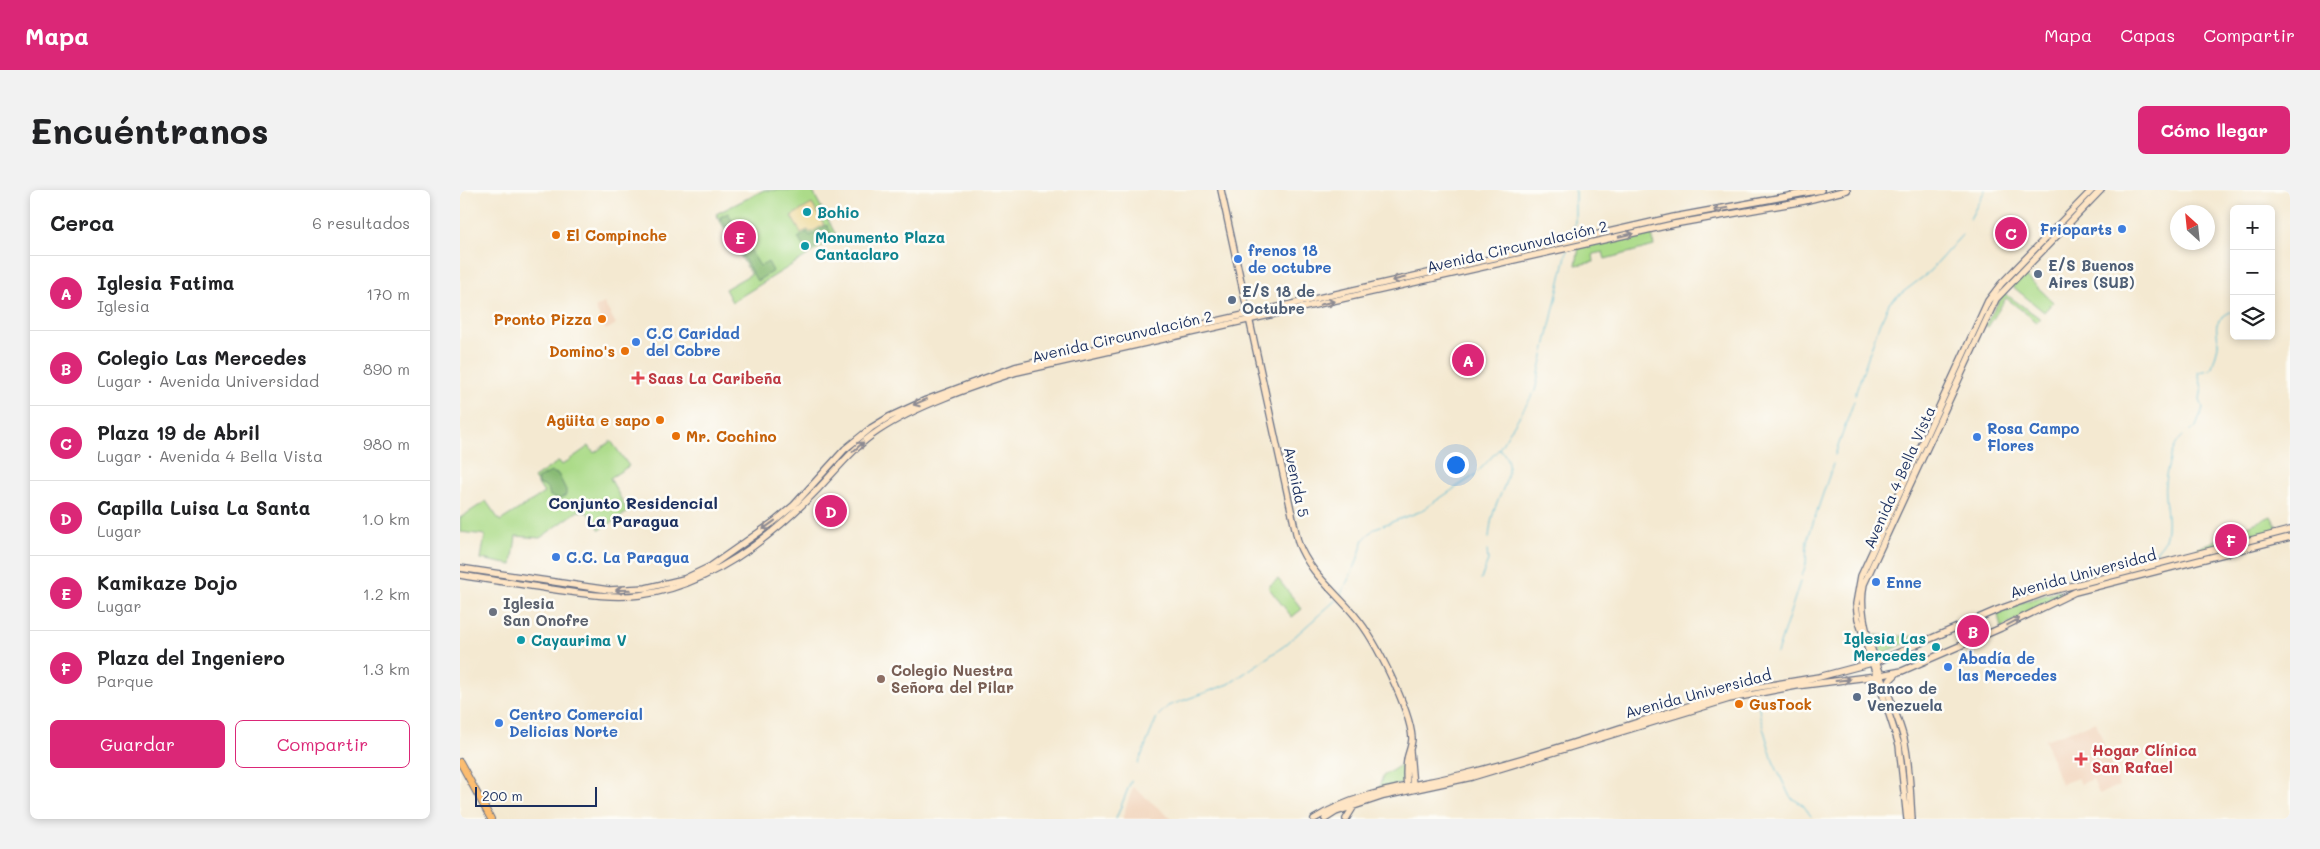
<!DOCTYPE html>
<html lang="es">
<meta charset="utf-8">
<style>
:root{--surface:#fff;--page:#f2f2f2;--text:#202124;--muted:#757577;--line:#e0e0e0;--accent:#db2777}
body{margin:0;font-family:Mali,sans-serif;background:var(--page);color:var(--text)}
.controls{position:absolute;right:15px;top:15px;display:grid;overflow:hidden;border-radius:8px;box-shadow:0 2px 8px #0003}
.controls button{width:45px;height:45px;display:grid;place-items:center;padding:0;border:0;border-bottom:1px solid var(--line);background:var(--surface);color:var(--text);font:25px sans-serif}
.compass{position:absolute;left:1710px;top:15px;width:45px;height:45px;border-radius:50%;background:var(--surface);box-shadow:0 2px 8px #0003;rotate:333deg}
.scale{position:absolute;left:15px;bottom:12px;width:122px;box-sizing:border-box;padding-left:5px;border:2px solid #1b2f5e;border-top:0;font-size:14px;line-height:18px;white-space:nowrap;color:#1b2f5e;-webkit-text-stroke:4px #fdfcf7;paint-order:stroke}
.you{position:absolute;left:995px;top:274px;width:18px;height:18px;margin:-12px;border:4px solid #fff;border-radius:50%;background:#1a73e8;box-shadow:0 0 0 8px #1a73e833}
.badge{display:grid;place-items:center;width:32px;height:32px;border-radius:50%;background:var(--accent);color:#fff;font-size:16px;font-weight:700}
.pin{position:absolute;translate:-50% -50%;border:2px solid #fff;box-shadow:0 1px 5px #0006}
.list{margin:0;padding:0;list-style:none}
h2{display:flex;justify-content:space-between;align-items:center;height:65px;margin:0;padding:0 20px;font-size:21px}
h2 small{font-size:16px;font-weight:400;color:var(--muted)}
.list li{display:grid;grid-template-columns:32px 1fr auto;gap:15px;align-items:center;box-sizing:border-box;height:75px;padding:0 20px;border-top:1px solid var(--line)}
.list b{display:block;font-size:19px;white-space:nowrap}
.list p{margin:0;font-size:16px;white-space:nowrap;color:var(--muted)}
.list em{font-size:16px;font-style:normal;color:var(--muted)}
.actions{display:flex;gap:10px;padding:15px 20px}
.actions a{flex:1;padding:11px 0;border:1px solid var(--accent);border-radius:8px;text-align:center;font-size:18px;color:var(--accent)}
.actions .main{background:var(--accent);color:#fff}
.icon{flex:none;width:28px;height:28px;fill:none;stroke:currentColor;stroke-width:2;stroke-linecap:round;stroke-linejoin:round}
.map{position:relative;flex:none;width:1830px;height:629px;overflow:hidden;border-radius:8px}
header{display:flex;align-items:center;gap:30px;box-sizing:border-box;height:70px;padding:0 25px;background:var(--accent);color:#fff}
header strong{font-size:24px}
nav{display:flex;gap:28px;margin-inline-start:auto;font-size:18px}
.intro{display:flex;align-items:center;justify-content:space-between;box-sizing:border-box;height:120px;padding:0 30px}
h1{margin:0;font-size:35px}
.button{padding:12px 22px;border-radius:8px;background:var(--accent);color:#fff;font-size:18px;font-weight:700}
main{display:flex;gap:30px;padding:0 30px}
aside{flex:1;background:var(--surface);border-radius:8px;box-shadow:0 2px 8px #0003}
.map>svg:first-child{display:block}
.built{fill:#f2d5bd}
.green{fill:#acdb89;stroke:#648574}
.forest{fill:#89bb75;stroke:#52756a}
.sand{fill:#eeda9e;stroke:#84847e}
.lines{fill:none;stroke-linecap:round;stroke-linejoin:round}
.stream{stroke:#54b9d3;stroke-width:1}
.secondary-casing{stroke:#677086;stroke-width:8}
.primary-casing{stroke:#677086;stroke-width:8}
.secondary{stroke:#fee5c5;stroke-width:5.5}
.primary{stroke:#fcbd6f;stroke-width:6}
.oneway{stroke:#8c8a92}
.culture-dot{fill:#0f9aa8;stroke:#fdfcf7;stroke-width:2}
.shop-dot{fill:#3f7fe0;stroke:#fdfcf7;stroke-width:2}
.food-dot{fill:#e8710a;stroke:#fdfcf7;stroke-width:2}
.service-dot{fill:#5c6f8a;stroke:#fdfcf7;stroke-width:2}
.health-dot{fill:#e0444e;stroke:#fdfcf7;stroke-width:2}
.worship-dot{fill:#6b7280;stroke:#fdfcf7;stroke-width:2}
.education-dot{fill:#8d6e63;stroke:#fdfcf7;stroke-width:2}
.labels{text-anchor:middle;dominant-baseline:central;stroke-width:5;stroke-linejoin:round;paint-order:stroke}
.culture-label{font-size:15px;font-weight:bold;fill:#0d838f;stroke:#fdfcf7;text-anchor:start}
.shop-label{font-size:15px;font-weight:bold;fill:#366cbe;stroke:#fdfcf7;text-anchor:start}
.food-label{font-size:15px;font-weight:bold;fill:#c56008;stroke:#fdfcf7;text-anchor:start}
.street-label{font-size:15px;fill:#1b2f5e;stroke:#fdfcf7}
.service-label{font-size:15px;font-weight:bold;fill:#4e5e75;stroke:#fdfcf7;text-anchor:start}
.health-label{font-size:15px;font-weight:bold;fill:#be3a42;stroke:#fdfcf7;text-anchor:start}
.worship-label{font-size:15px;font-weight:bold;fill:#5b616d;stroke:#fdfcf7;text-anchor:start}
.education-label{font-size:15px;font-weight:bold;fill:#785e54;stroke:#fdfcf7;text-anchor:start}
.neighbourhood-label{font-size:16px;font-weight:bold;fill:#1b2f5e;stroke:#fdfcf7}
</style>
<header>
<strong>Mapa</strong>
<nav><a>Mapa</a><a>Capas</a><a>Compartir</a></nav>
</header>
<div class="intro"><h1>Encuéntranos</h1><a class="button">Cómo llegar</a></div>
<main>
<aside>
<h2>Cerca<small>6 resultados</small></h2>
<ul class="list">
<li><span class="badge">A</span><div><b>Iglesia Fatima</b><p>Iglesia</p></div><em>170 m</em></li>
<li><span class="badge">B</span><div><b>Colegio Las Mercedes</b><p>Lugar · Avenida Universidad</p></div><em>890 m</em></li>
<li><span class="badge">C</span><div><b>Plaza 19 de Abril</b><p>Lugar · Avenida 4 Bella Vista</p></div><em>980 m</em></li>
<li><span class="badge">D</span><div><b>Capilla Luisa La Santa</b><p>Lugar</p></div><em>1.0 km</em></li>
<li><span class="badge">E</span><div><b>Kamikaze Dojo</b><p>Lugar</p></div><em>1.2 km</em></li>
<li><span class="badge">F</span><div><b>Plaza del Ingeniero</b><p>Parque</p></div><em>1.3 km</em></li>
</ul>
<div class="actions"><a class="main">Guardar</a><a>Compartir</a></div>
</aside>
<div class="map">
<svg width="1830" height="629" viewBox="0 0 1830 629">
<rect width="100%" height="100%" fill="#fdfcf7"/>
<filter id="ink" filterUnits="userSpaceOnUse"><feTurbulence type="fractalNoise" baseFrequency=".02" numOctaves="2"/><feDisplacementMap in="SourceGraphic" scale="10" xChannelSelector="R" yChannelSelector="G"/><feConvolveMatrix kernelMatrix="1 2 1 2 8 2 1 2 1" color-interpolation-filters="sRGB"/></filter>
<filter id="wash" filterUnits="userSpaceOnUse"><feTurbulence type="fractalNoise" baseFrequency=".0096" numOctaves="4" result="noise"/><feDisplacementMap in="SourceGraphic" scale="20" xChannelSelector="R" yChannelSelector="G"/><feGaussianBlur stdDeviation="1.12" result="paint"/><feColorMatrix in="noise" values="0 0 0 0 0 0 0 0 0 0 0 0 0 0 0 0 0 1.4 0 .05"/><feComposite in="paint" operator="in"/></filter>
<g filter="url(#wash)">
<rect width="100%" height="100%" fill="#f4e9d1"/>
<path class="built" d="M144 113 156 134 146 140 135 118Z
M1636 532 1659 596 1639 604 1633 589 1621 594 1618 588 1601 594 1585 550Z
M673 597 712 629H662Z"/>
<path class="green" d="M304 0H352L377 47 272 112 265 99 291 84 256 24Z
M1191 41 1194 56 1145 69 1143 62 1133 64 1134 72 1116 75 1119 57Z
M1563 83 1593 112 1584 122 1552 96Z
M1544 103 1581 129 1577 132 1546 108 1528 137 1525 135Z
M151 251 169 276 150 288 168 322 140 340 128 323 118 321 80 348 56 346 52 375 21 369 25 345 0 342V328L26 311 40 331 84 303 74 288 99 271 102 275 129 256 134 263Z
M1811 326 1819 341 1737 363 1736 359Z
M818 389 842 419 832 427 808 397Z
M1599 401 1602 404 1541 438 1537 420Z
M1415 445 1458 447 1422 464Z
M944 573 942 594 918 600 923 586Z"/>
<path class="forest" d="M268 23 274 33 270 36 285 60 289 58 300 76 308 72 313 81 297 91 260 27Z
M367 35 373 46 347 63 338 48 347 42 350 46Z
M91 282 98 284 106 300V305L100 309 90 306 88 298 79 294 77 289Z"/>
<path class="sand" d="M352 14 364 35 350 43 348 40 341 43 331 26Z"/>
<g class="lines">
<path class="stream" d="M1510 29 1525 0
M1111 48 1115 32V0
M1395 205 1419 135 1430 112 1467 84 1502 45
M1731 241 1736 237 1743 218 1740 209 1742 198 1738 182 1750 180 1752 177C1754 170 1758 160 1758 153 1757 136 1752 132 1770 122
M1375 265 1394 211
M1029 348C1030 338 1031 330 1034 321 1040 302 1060 274 1039 259
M1693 372C1694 358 1704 357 1706 346 1710 327 1703 310 1705 292 1706 283 1709 274 1711 266 1714 258 1717 251 1723 246
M1342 386 1346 374 1347 351 1373 274
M1021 389 1028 371 1027 360
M880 406 896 374 904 349 915 338 959 322 1015 285 1039 259 1075 201 1107 61
M1317 463 1340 392
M1298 508 1300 527 1313 571 1330 607 1343 615 1351 626
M678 574 697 527 708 516 769 494 824 456 877 409
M656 629 671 591"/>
</g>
</g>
<g filter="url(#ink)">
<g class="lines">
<defs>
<path id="secondary" d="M761 0 838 352C849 383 876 402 896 427 915 449 950 519 952 548 952 556 948 563 947 570 946 578 946 589 947 597
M0 378 149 400 186 398 224 389 251 376 315 331 334 315 385 259 411 238 429 227 466 210 555 177 1214 27 1361 0
M0 385C30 390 60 394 90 399 119 403 150 409 180 405 250 396 310 349 358 299 377 279 395 256 418 241 455 216 514 196 557 182L1214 34 1344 11 1387 0
M1426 498 1430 490 1438 482
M950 561 953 596
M854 629C902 599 959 596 1013 582 1097 561 1178 531 1261 506L1293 498 1359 487 1419 471 1537 420 1584 403 1830 340
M865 629 876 622 924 606 1012 587 1269 509 1336 496 1416 486 1442 481 1541 438 1615 402 1830 347
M886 629 894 616
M1447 629 1439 555 1398 429 1396 414 1401 386 1528 111 1541 94 1632 0
M1452 629C1450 603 1450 574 1444 549 1432 502 1394 440 1404 394L1536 109 1641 0"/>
<path id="primary" d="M0 572 31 629"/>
</defs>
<use href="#secondary" class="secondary-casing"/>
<use href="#primary" class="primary-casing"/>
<use href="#secondary" class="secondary"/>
<use href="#primary" class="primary"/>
</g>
<defs><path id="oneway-shaft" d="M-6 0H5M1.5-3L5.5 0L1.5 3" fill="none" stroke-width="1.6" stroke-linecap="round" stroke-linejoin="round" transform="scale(1.25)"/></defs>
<g class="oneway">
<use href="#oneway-shaft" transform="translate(1261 19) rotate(170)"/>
<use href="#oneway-shaft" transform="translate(1166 45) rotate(-13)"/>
<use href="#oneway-shaft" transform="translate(939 89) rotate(167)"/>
<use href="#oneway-shaft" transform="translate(867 113) rotate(-13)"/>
<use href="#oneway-shaft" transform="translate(460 212) rotate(157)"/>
<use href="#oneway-shaft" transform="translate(398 257) rotate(-41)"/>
<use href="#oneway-shaft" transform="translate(309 335) rotate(144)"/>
<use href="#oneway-shaft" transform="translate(163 400) rotate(179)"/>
<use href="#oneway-shaft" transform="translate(1553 432) rotate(-28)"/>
<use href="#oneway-shaft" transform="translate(1383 490) rotate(-7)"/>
</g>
</g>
<g class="culture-dot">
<circle cx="347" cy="22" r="5"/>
<circle cx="345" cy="56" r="5"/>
<circle cx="61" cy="450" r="5"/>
<circle cx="1476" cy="457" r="5"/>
</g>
<g class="shop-dot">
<circle cx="1662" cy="39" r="5"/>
<circle cx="778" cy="69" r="5"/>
<circle cx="176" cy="152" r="5"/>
<circle cx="1517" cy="247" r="5"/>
<circle cx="96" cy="367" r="5"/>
<circle cx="1416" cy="392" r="5"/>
<circle cx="1488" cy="477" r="5"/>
<circle cx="39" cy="533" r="5"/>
</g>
<g class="food-dot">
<circle cx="96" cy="45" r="5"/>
<circle cx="142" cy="129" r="5"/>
<circle cx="165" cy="161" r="5"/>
<circle cx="200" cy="230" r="5"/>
<circle cx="216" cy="246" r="5"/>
<circle cx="1279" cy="514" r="5"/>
</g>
<g class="service-dot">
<circle cx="1578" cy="84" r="5"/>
<circle cx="772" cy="110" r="5"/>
<circle cx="1397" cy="507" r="5"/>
</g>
<g class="health-dot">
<path d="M175.5 180.5h5v5h5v5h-5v5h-5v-5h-5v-5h5z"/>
<path d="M1618.5 561.5h5v5h5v5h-5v5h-5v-5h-5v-5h5z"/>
</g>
<circle class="worship-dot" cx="33" cy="422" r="5"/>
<circle class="education-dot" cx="421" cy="489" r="5"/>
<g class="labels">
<g class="culture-label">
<text x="357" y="22">Bohio</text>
<text x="355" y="47">Monumento Plaza<tspan x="355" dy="17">Cantaclaro</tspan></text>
<text x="1466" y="448" text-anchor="end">Iglesia Las<tspan x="1466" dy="17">Mercedes</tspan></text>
<text x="71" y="450">Cayaurima V</text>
</g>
<g class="shop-label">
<text x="1652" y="39" text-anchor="end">Frioparts</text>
<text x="788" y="60">frenos 18<tspan x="788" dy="17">de octubre</tspan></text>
<text x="186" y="143">C.C Caridad<tspan x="186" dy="17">del Cobre</tspan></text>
<text x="1527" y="238">Rosa Campo<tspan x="1527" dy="17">Flores</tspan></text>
<text x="106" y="367">C.C. La Paragua</text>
<text x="1426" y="392">Enne</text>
<text x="1498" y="468">Abadía de<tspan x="1498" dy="17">las Mercedes</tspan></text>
<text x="49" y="524">Centro Comercial<tspan x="49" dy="17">Delicias Norte</tspan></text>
</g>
<g class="food-label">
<text x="106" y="45">El Compinche</text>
<text x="132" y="129" text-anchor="end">Pronto Pizza</text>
<text x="155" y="161" text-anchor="end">Domino's</text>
<text x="190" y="230" text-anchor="end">Agüita e sapo</text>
<text x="226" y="246">Mr. Cochino</text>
<text x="1289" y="514">GusTock</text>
</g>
<g class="street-label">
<text transform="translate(1057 56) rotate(-13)">Avenida Circunvalación 2</text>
<text transform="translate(662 146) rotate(-13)">Avenida Circunvalación 2</text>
<text transform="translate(1439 287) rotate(-66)">Avenida 4 Bella Vista</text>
<text transform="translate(837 292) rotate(78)">Avenida 5</text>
<text transform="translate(1623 383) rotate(-15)">Avenida Universidad</text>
<text transform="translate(1238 503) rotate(-15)">Avenida Universidad</text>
</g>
<g class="service-label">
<text x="1588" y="75">E/S Buenos<tspan x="1588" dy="17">Aires (SUB)</tspan></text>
<text x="782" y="101">E/S 18 de<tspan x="782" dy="17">Octubre</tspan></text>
<text x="1407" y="498">Banco de<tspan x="1407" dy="17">Venezuela</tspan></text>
</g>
<g class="health-label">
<text x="188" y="188">Saas La Caribeña</text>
<text x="1632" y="560">Hogar Clínica<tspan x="1632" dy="17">San Rafael</tspan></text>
</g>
<g class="worship-label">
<text x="43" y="413">Iglesia<tspan x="43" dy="17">San Onofre</tspan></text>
</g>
<g class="education-label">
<text x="431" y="480">Colegio Nuestra<tspan x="431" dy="17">Señora del Pilar</tspan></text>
</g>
<g class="neighbourhood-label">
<text x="173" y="312">Conjunto Residencial<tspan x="173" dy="18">La Paragua</tspan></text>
</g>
</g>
</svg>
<div class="controls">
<button>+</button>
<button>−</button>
<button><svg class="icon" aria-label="layers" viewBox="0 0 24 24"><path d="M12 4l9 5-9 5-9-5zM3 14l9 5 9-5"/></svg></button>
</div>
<svg class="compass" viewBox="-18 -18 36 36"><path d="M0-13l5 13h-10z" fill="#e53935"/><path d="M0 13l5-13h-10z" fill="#757577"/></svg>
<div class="scale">200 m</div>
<div class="you"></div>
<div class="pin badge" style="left:1008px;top:170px">A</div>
<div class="pin badge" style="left:1513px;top:441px">B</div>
<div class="pin badge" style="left:1551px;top:43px">C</div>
<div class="pin badge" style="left:371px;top:321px">D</div>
<div class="pin badge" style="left:280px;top:47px">E</div>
<div class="pin badge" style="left:1771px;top:350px">F</div>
</div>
</main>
